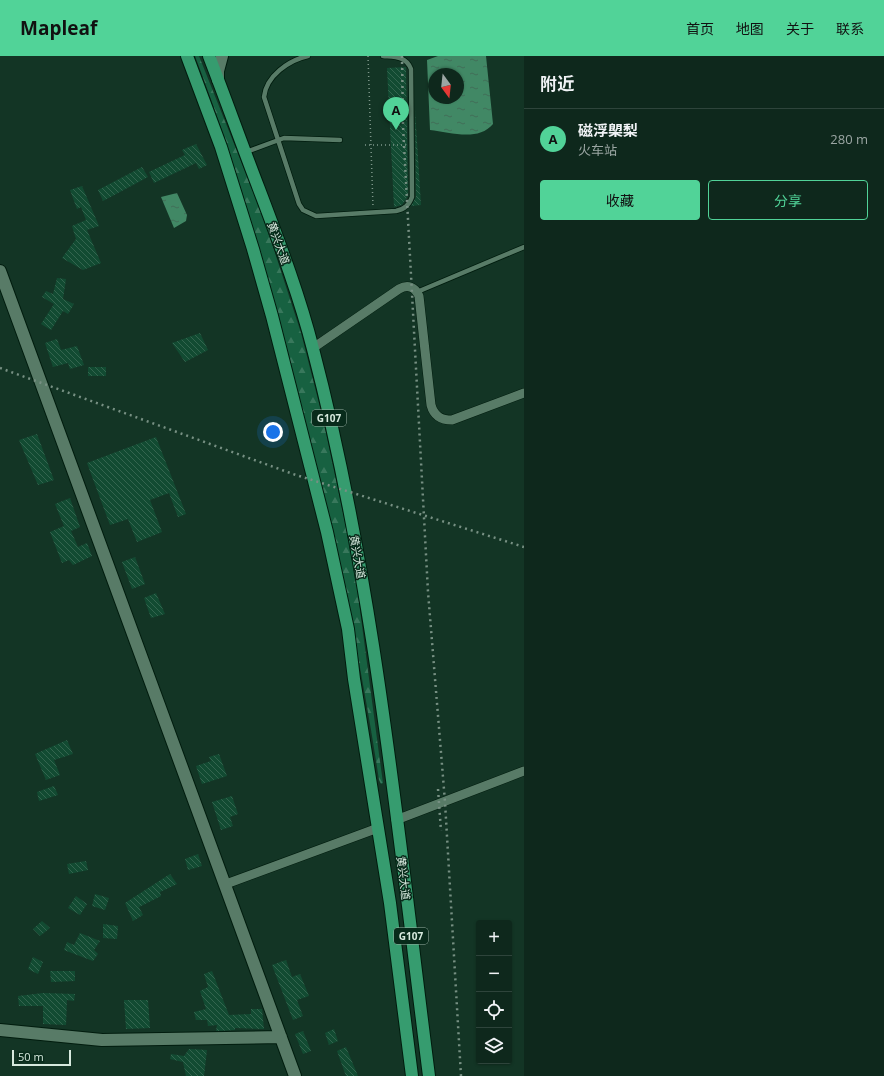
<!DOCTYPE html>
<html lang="zh">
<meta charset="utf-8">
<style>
:root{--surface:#0e281c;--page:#1c3429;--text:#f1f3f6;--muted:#9ba6a3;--line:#2e443b;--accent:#51d398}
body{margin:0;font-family:"Open Sans","Noto Sans SC",sans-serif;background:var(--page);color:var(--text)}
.controls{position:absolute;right:12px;bottom:12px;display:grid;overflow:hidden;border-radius:4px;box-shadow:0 1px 3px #0004}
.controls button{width:36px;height:36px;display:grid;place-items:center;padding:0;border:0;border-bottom:1px solid var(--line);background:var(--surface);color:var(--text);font:20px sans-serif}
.compass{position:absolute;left:428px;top:12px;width:36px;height:36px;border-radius:50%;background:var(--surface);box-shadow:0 1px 3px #0004;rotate:165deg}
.scale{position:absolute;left:12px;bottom:10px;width:59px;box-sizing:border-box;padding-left:4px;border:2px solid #d7e9de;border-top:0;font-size:11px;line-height:14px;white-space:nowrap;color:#d7e9de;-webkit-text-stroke:3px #082b1b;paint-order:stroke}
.you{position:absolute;left:273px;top:376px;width:14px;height:14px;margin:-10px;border:3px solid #fff;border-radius:50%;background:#1a73e8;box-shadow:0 0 0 6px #1a73e833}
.badge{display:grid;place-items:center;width:26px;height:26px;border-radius:50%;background:var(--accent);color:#111;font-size:13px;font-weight:700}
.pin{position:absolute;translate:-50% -33px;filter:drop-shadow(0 1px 2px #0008)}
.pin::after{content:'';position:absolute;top:21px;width:14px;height:12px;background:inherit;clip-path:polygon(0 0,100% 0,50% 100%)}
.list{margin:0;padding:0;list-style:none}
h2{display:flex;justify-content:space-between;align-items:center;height:52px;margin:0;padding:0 16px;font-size:17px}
h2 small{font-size:13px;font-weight:400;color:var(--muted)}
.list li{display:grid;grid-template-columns:26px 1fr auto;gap:12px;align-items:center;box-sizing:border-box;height:60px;padding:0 16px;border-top:1px solid var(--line)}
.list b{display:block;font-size:15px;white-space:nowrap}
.list p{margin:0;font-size:13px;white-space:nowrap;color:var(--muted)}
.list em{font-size:13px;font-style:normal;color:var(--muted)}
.actions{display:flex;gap:8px;padding:12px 16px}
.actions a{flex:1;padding:9px 0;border:1px solid var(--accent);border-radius:4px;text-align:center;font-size:14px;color:var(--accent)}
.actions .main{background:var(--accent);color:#111}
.icon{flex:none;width:22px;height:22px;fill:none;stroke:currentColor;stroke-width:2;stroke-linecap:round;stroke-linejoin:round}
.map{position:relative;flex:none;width:524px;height:1020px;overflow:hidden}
header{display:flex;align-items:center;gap:24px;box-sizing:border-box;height:56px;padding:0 20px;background:var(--accent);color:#111}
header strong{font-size:19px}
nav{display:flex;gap:22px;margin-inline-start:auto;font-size:14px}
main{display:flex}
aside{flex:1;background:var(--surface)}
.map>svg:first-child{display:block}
.forest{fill:url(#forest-firs)}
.water{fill:url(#water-ripples);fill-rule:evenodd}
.building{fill:url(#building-back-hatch)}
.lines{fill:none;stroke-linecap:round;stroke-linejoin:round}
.service-casing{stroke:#001c0e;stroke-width:6}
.minor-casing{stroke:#001c0e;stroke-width:10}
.tertiary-casing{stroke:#001c0e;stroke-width:14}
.secondary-casing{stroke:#001c0e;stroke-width:14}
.trunk-casing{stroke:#001c0e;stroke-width:14}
.path{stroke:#7e978a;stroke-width:1.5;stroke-dasharray:1 3;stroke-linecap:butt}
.service{stroke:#587b67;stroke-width:4.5}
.minor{stroke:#587b67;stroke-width:9}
.tertiary{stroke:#587b67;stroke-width:12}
.secondary{stroke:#587b67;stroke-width:12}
.trunk{stroke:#369c6f;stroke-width:12}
.rail{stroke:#779083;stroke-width:2.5;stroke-dasharray:2 4;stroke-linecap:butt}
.labels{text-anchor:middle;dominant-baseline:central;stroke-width:3;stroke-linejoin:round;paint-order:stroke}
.shield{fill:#082b1b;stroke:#99b0a4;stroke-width:1}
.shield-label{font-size:10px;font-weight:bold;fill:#d7e9de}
.street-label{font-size:11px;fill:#d7e9de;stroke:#082b1b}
</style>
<header>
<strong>Mapleaf</strong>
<nav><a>首页</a><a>地图</a><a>关于</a><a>联系</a></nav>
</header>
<main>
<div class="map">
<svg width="524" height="1020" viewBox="0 0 524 1020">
<defs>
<pattern id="forest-firs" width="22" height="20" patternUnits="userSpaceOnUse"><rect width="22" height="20" fill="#176141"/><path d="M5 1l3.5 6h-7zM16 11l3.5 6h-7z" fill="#38785c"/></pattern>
<pattern id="water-ripples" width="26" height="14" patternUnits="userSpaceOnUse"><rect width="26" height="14" fill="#418865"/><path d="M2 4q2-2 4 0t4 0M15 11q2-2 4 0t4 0" fill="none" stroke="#416e57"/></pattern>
<pattern id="building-back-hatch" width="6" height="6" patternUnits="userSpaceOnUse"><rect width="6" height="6" fill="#124b32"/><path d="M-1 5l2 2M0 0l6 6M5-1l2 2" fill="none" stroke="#34654f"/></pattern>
</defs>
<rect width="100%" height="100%" fill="#133525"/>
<path class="forest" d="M195 0H199L264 163 301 277 323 363 354 509 379 698 383 727 381 728 379 724C362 610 338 497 310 385 279 255 243 126 195 0Z"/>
<path class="water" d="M438 0H486L493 68C478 86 450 76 430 74L427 4ZM434 18H458V42H434Z
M177 137 187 159 186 165 174 172 161 141Z"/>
<path class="building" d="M406 11 408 140 402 149 394 151 387 12Z
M415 54 421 149 411 150 416 141Z
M196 88 207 109 199 113 196 107 154 127 149 116 185 99 182 94Z
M142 111 148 121 103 145 98 134Z
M82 130 99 170 87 174 101 207 83 214 62 202 76 183 72 170 86 164 81 151 77 153 70 134Z
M57 222 66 223 63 243 74 248 68 258 63 255 51 274 41 268 54 248 42 241 46 235 53 238Z
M200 277 208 294 185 306 172 287Z
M57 283 61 294 77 290 84 309 70 313 68 307 53 311 45 287Z
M88 311H106V320H88Z
M37 378 54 424 38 429 19 384Z
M156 381 186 458 178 461 169 437 150 444 162 476 137 486 128 463 110 469 87 407Z
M70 442 80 471 71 475 78 491 87 487 92 500 73 509 69 504 62 507 50 476 64 470 55 448Z
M135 501 145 528 132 533 122 506Z
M156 537 165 558 151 562 144 542Z
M67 684 73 698 54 704 60 719 46 724 35 698Z
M219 698 227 720 202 728 196 710 211 705 209 701Z
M54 730 58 739 39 745 37 736Z
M232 740 238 758 230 761 233 770 221 774 212 746Z
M198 798 202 810 188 814 185 803Z
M86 805 88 814 69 818 67 808Z
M170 818 177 828 160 836 161 840 139 851 143 859 133 865 125 847Z
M95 838 109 842 105 854 92 850Z
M76 840 87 848 80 859 68 852Z
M42 865 50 872 40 880 33 873Z
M103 868 118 870 117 883 103 882Z
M80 877 100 885 94 894 98 898 93 905 64 894 67 886 74 889Z
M33 901 43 906 38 918 28 913Z
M286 904 292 921 300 918 309 940 297 944 303 960 293 964 272 909Z
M50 915H75V925L51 926Z
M212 915 229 959 251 958V953H262L264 973 235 972V974L216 975 217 969 208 970 207 964H196L194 956 206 953 200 935 208 931 204 918Z
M43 937 75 938 74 945 67 944 66 969 43 968V950H19L18 940Z
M124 944H148L150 972 126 973Z
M334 973 338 985 329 989 325 977Z
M303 975 311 995 303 998 295 978Z
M346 991 358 1020H346L337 995Z
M189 993 207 994 204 1020H186L183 1006 170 1003 171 998 184 1000Z"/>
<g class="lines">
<defs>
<path id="service" d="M308 0C289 4 266 20 264 41L299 148 303 154 316 160 396 155C405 153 409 149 412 141L411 13C406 0 395 1 383 0
M246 96 284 82 340 84
M417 236 524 191"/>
<path id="minor" d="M313 292 399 233C408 228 415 231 419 240L431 349C434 360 441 364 452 364L524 337
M396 764 524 715
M226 828 378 772"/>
<path id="tertiary" d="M0 215 295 1020
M0 974 102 984 281 981"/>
<path id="secondary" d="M218 24V15L222 0"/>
<path id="trunk" d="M187 0 221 91 253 193 272 260 327 476 348 573 354 623 390 847 412 1020
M209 0C226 44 242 89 259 133 279 186 299 238 313 293 375 530 398 777 429 1020"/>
</defs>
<use href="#service" class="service-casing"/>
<use href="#minor" class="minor-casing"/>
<use href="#tertiary" class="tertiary-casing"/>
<use href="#secondary" class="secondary-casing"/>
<use href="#trunk" class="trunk-casing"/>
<path class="path" d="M368 0 373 151
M365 89H406"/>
<use href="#service" class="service"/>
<use href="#minor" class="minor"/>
<use href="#tertiary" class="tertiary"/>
<use href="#secondary" class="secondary"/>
<use href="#trunk" class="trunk"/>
<path class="rail" d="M402 0 403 70 428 536 445 746 461 1020
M0 312 293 418 524 491
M438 733 441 775"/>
</g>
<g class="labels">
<g class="shield">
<rect x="312" y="354" width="34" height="16" rx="3"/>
<rect x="394" y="872" width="34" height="16" rx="3"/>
</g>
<g class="shield-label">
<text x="329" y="362">G107</text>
<text x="411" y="880">G107</text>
</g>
<g class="street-label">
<text transform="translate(279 187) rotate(70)">黄兴大道</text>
<text transform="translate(358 501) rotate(80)">黄兴大道</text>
<text transform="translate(404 822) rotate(83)">黄兴大道</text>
</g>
</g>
</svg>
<div class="controls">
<button>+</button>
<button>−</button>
<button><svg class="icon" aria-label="locate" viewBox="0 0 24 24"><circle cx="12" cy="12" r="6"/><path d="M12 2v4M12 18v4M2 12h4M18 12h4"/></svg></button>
<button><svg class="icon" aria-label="layers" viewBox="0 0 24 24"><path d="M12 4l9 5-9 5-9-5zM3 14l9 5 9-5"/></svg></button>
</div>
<svg class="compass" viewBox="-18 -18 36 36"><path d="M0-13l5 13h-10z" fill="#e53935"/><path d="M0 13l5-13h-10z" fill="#9ba6a3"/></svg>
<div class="scale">50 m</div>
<div class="you"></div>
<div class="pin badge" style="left:396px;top:74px">A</div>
</div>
<aside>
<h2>附近<small></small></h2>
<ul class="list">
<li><span class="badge">A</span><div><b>磁浮㮾梨</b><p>火车站</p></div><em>280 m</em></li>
</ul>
<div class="actions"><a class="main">收藏</a><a>分享</a></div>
</aside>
</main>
